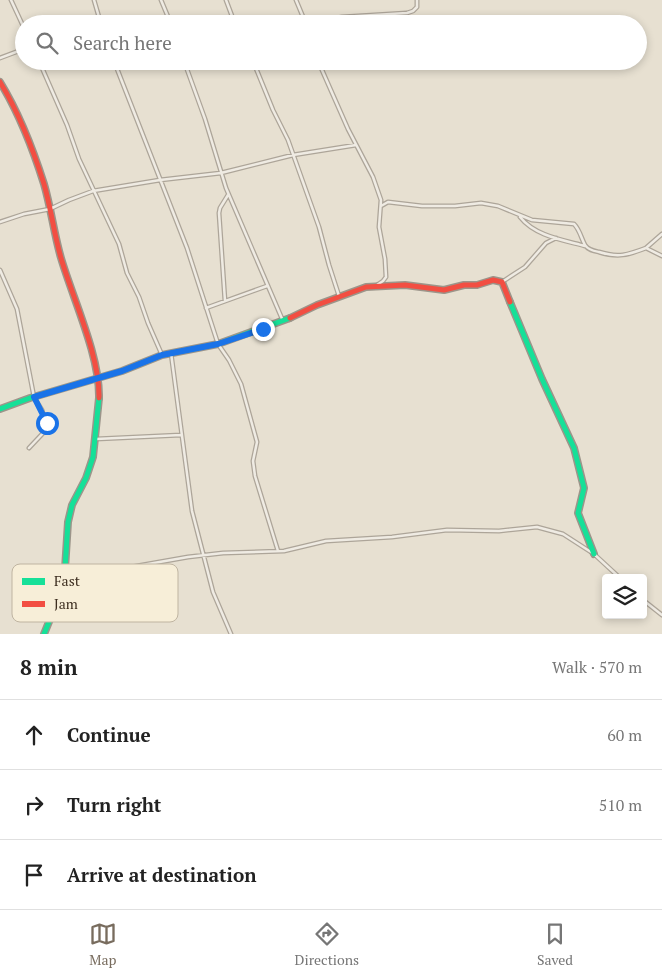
<!DOCTYPE html>
<meta charset="utf-8">
<style>
:root{--surface:#fff;--page:#f6f6f6;--text:#222;--muted:#767676;--line:#e0e0e0;--accent:#786c5e}
body{margin:0;font-family:"PT Serif",serif;background:var(--page);color:var(--text)}
.controls{position:absolute;right:15px;bottom:15px;display:grid;overflow:hidden;border-radius:5px;box-shadow:0 2px 8px #0003}
.controls button{width:45px;height:45px;display:grid;place-items:center;padding:0;border:0;border-bottom:1px solid var(--line);background:var(--surface);color:var(--text);font:25px sans-serif}
.stop{position:absolute;width:15px;height:15px;margin:-11px;border:4px solid #1a73e8;border-radius:50%;background:#fff}
.stop.end{background:#1a73e8;border-color:#fff;box-shadow:0 1px 5px #0008}
.list{margin:0;padding:0;list-style:none}
h2{display:flex;justify-content:space-between;align-items:center;height:65px;margin:0;padding:0 20px;font-size:21px}
h2 small{font-size:16px;font-weight:400;color:var(--muted)}
.list li{display:grid;grid-template-columns:32px 1fr auto;gap:15px;align-items:center;box-sizing:border-box;height:70px;padding:0 20px;border-top:1px solid var(--line)}
.list b{display:block;font-size:19px;white-space:nowrap}
.list em{font-size:16px;font-style:normal;color:var(--muted)}
.icon{flex:none;width:28px;height:28px;fill:none;stroke:currentColor;stroke-width:2;stroke-linecap:round;stroke-linejoin:round}
.map{position:relative;flex:none;width:662px;height:634px;overflow:hidden}
.search{position:absolute;background:var(--surface);box-shadow:0 2px 8px #0003;left:15px;right:15px;top:15px;height:55px;display:flex;align-items:center;gap:12px;box-sizing:border-box;padding:0 18px;border-radius:28px;color:var(--muted);font-size:19px}
.sheet{height:275px;background:var(--surface)}
nav{display:flex;justify-content:space-around;align-items:center;box-sizing:border-box;height:70px;border-top:1px solid var(--line);background:var(--surface);font-size:14px;color:var(--muted)}
nav a{display:grid;justify-items:center;gap:2px}
nav .on{color:var(--accent)}
.map>svg:first-child{display:block}
.lines{fill:none;stroke-linecap:round;stroke-linejoin:round}
.street-casing{stroke:#ada599;stroke-width:5}
.fast-casing{stroke:#9c958a;stroke-width:8}
.jam-casing{stroke:#9c958a;stroke-width:8}
.street{stroke:#efebe3;stroke-width:2.5}
.fast{stroke:#16e098;stroke-width:5}
.jam{stroke:#f24e42;stroke-width:5}
.route{stroke:#1a73e8;stroke-width:6}
.key{fill:#f7eed8;stroke:#bfb4a1;stroke-width:1}
.key-label{font-size:14px;fill:#3d2e20}
</style>
<div class="map">
<svg width="662" height="634" viewBox="0 0 662 634">
<rect width="100%" height="100%" fill="#e7e0d1"/>
<g class="lines">
<defs>
<path id="street" d="M11 0 24 28
M94 0 101 24
M161 0 171 24
M226 0 235 24
M296 0 306 24
M306 24 342 17 407 13 413 11 417 7V0
M0 58 24 49
M39 61 67 125 79 159 119 244 127 273 139 297 148 323 162 355
M114 61 187 248 218 344 229 360 241 384 257 442 253 461 255 476 278 551
M184 61 205 119 226 188 283 321
M253 61 273 110 288 140 319 227 329 265 339 296
M318 61 348 129 373 177 381 200 379 227 385 259 386 277 383 281 377 285
M381 206 388 202 422 206H455L481 203 498 206 532 220 574 224C580 230 581 238 585 245 588 250 594 251 599 252 618 258 628 255 646 248L662 256
M520 217C535 236 563 240 585 246
M0 222 24 214 50 209 69 200 93 191 160 180 221 173 293 155 356 145
M646 248 662 234
M0 270 17 309 34 397 42 410 47 426 46 430 29 448
M502 282 525 267 546 243 556 238
M225 301 219 213 220 208 228 195
M206 308 267 286
M171 353 192 511 213 592 231 634
M96 439 181 435
M65 569 102 575 114 570 188 557 223 553 284 551 326 541 392 537 447 530 499 531 537 527 563 534 594 554 620 578
M643 600 662 615"/>
<path id="fast" d="M510 302 542 379 574 448 584 488 578 513 594 554
M0 409 30 398 122 371 162 355 218 344 290 318
M44 634 53 612 65 569 68 522 72 505 86 478 93 457 99 398"/>
<path id="jam" d="M0 82C19 113 33 149 44 184 51 208 54 234 61 258 73 299 100 356 99 398
M290 318 317 305 366 287 405 285 444 290 464 285H477L493 280 502 282 510 302"/>
</defs>
<use href="#street" class="street-casing"/>
<use href="#fast" class="fast-casing"/>
<use href="#jam" class="jam-casing"/>
<use href="#street" class="street"/>
<use href="#fast" class="fast"/>
<use href="#jam" class="jam"/>
</g>
<g class="lines">
<path class="route" d="M47 423 34 397 122 371 162 355 218 344 263 329"/>
</g>
<rect x="12" y="564" width="166" height="58" rx="8" class="key"/>
<rect x="22" y="578" width="23" height="7" fill="#16e098"/>
<rect x="22" y="601" width="23" height="6" fill="#f24e42"/>
<g class="key-label">
<text x="54" y="586">Fast</text>
<text x="54" y="609">Jam</text>
</g>
</svg>
<div class="controls">
<button><svg class="icon" aria-label="layers" viewBox="0 0 24 24"><path d="M12 4l9 5-9 5-9-5zM3 14l9 5 9-5"/></svg></button>
</div>
<div class="stop" style="left:47px;top:423px"></div>
<div class="stop end" style="left:263px;top:329px"></div>
<div class="search"><svg class="icon" aria-label="search" viewBox="0 0 24 24"><circle cx="10" cy="10" r="6"/><path d="M15 15l6 6"/></svg>Search here</div>
</div>
<section class="sheet">
<h2>8 min<small>Walk · 570 m</small></h2>
<ul class="list">
<li><svg class="icon" aria-label="ahead" viewBox="0 0 24 24"><path d="M12 20V5M6 11l6-6 6 6"/></svg><div><b>Continue</b></div><em>60 m</em></li>
<li><svg class="icon" aria-label="right" viewBox="0 0 24 24"><path d="M7 20v-9h11M14 6l5 5-5 5"/></svg><div><b>Turn right</b></div><em>510 m</em></li>
<li><svg class="icon" aria-label="arrive" viewBox="0 0 24 24"><path d="M6 21V4h12l-3 4 3 4H6"/></svg><div><b>Arrive at destination</b></div></li>
</ul>
</section>
<nav>
<a class="on"><svg class="icon" aria-label="map" viewBox="0 0 24 24"><path d="M3 6l6-2 6 2 6-2v14l-6 2-6-2-6 2zM9 4v14M15 6v14"/></svg>Map</a>
<a><svg class="icon" aria-label="directions" viewBox="0 0 24 24"><path d="M12 3l9 9-9 9-9-9zM9 14v-3h6M13 9l2 2-2 2"/></svg>Directions</a>
<a><svg class="icon" aria-label="saved" viewBox="0 0 24 24"><path d="M7 4h10v16l-5-4-5 4z"/></svg>Saved</a>
</nav>
